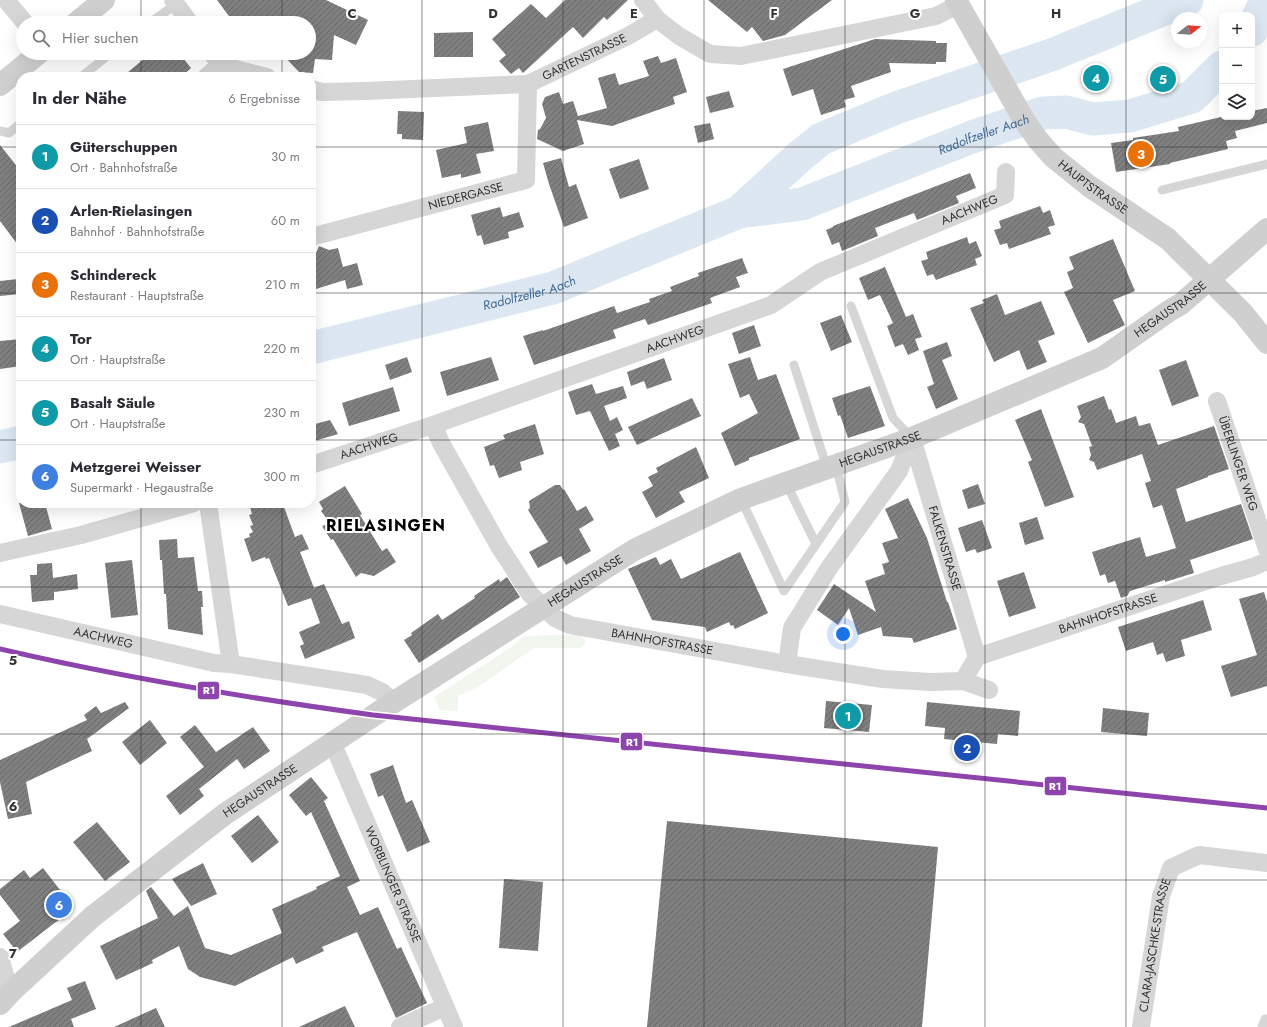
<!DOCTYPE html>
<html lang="de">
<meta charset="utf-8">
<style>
:root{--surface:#fff;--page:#f7f7f7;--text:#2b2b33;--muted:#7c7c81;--line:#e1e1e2;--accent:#7a7a7a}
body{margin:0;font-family:Jost,sans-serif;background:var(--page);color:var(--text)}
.controls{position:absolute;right:12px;top:12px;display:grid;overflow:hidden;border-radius:8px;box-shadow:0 4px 16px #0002}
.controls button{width:36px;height:36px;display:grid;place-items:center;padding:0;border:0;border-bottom:1px solid var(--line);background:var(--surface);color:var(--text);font:20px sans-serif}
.compass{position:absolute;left:1171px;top:12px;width:36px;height:36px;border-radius:50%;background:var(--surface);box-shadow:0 4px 16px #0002;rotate:73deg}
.you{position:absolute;left:843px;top:634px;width:14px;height:14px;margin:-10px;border:3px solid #fff;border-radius:50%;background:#1a73e8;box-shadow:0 0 0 6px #1a73e833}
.badge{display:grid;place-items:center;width:26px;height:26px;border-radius:50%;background:var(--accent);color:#fff;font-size:13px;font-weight:700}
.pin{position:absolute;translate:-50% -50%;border:2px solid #fff;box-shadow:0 1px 4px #0006}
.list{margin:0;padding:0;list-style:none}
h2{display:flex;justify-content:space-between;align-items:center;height:52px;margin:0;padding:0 16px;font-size:17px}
h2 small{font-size:13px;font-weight:400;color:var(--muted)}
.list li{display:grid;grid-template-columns:26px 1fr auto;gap:12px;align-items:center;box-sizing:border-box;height:64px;padding:0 16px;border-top:1px solid var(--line)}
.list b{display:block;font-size:15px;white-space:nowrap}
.list p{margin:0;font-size:13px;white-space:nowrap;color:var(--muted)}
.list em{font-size:13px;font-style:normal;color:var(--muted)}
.icon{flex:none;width:22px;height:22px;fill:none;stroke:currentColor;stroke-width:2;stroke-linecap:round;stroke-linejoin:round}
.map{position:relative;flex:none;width:1267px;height:1027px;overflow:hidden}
.search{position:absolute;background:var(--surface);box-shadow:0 4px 16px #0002;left:16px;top:16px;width:300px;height:44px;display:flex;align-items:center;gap:10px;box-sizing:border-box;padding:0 14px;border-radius:22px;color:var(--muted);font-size:15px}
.panel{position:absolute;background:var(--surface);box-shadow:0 4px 16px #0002;left:16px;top:72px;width:300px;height:436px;border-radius:16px}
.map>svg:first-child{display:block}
.grass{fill:#f1f6ee}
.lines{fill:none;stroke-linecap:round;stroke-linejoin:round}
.river{stroke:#dce7f2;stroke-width:33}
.building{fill:url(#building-hatch)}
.service{stroke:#d6d6d6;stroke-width:9}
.minor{stroke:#d6d6d6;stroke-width:18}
.secondary{stroke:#cfcfcf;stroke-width:22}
.rail-1-casing{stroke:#fff;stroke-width:8}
.rail-1{stroke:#8e44ad;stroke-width:5}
.grid{fill:none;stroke:#323232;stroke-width:1;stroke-opacity:0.55}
.labels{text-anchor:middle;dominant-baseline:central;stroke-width:4;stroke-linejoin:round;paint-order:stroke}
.street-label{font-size:12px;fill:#323232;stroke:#fff}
.water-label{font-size:13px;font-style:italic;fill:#3f6a95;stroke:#fff}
.district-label{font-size:16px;font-weight:bold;letter-spacing:1px;fill:#000;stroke:#fff}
.grid-label{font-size:13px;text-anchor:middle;font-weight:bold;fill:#323232;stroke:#fff;stroke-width:4;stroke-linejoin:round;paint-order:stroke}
.line-badge{stroke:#fff;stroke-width:1.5}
.badge-label{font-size:11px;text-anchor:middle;font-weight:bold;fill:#fff}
</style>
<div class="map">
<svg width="1267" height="1027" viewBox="0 0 1267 1027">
<defs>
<pattern id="building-hatch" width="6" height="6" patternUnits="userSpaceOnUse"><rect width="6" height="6" fill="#808080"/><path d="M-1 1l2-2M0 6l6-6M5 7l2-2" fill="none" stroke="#696969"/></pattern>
</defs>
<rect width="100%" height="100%" fill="#fff"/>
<path class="grass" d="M581 634 586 643 580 648H534L478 687 458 696V711L440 710 434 697 510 648 525 636Z"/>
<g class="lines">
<g class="river">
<path d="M1252 30 1266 0"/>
<path id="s1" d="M739 212 802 204 972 137 1043 113 1066 112 1093 119 1130 116 1192 97 1222 67"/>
<path id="s2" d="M311 348 553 288 739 212 799 157 821 139 896 108 1051 55 1187 0"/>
<path d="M0 447 21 442"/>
</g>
</g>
<path class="building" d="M217 0H326L368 20 356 45 334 35 332 60 315 59 313 73 299 72 281 53H309V23H234Z
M565 0H628L607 20 604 17 583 38 573 27 523 73 519 68 511 74 499 61 506 55 492 39 531 4 546 18Z
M708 0H832L785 35 763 41 752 27 747 32Z
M473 32V57H434V33Z
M875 39 936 41V43H947L946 62H936V64L889 63 891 72 851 86 855 97 844 100 846 107 821 115 813 89 792 96 783 69Z
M151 53H179L191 68 181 77H122Z
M658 56 661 63 676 58 687 92 673 97 675 104 612 126 577 120 584 144 563 151 537 139 538 130 540 129 546 118 542 104 545 97 559 92 563 104 573 101 578 116 607 108 598 78 615 73 619 85 649 76 643 61Z
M729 91 734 107 710 113 706 97Z
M1267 108V123L1235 131 1237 138 1226 141 1228 149 1170 163V164L1116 172 1111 143 1133 140V138L1179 131 1178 127 1221 117H1252V111Z
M398 111 424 112 423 140 402 139V134H397Z
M488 122 494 151 476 154 481 173 461 178V174L442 178 436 150 467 143 464 127Z
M710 123 714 139 698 143 694 126Z
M0 145 19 169 16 172 21 179V249L0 221Z
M561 158 569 187 576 184 588 218 564 227 549 184 543 163Z
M639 159 649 189 620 199 609 169Z
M970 173 976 188 956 196 959 203 917 220 914 213 875 228 878 236 842 251 839 242 832 245 826 230 833 227V226Z
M1040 206 1043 213 1050 210 1055 225 1048 227 1051 234 1009 249 1007 243 1000 245 994 230 1001 228 999 221Z
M500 207 503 217 519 212 524 227 508 232 509 238 484 245 481 235 477 236 471 215Z
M967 237 969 244 976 241 982 256 975 259 977 265 936 280 933 274 927 276 921 261 928 259 926 252Z
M1113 239 1135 291 1113 300 1125 325 1088 343 1064 292 1073 288 1067 272 1074 269 1069 257Z
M319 246 329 250 338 248 343 267 357 263 363 285 347 289 345 280 316 289 311 270V255L316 253Z
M742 258 748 273 736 277 740 287 710 298 712 303 648 325 645 319 613 330 616 338 534 365 523 336 543 330V331L614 306 617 313 650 302 649 299 672 291 670 287 699 276 698 273Z
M885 267 906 317 913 314 922 337 915 339 919 350 908 355 903 344 895 347 887 326 893 323 880 295 868 300 859 278Z
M18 279 20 294 0 296V281Z
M997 294 1005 315 1041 301 1055 334 1038 341 1047 362 1027 370 1019 350 994 362 970 308 984 303 982 300Z
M841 315 852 342 831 351 820 323Z
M754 325 761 346 739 354 732 333Z
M21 339V366L0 369V341Z
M947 342 952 356 942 360 958 399 936 409 927 387 934 384 923 351Z
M407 357 412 372 390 380 385 365Z
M491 357 499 380 447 396 440 372Z
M750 357 758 380 776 374 800 439 749 458V460L735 466 721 433 758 413 749 394 740 398 728 364Z
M664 358 672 380 647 389 644 381 631 386 627 372Z
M1186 360 1199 396 1172 406 1159 370Z
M592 384 596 394 623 386 627 398 604 406 610 421 617 417 623 430 615 434 620 446 609 451 590 411 576 415 568 392Z
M870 386 885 426 848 438 840 415 838 416 832 398Z
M393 387 400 411 349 426 342 403Z
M1104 396 1109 410 1111 409 1116 423 1136 416 1139 426 1150 423 1158 445 1214 426 1229 469 1208 476V477L1176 489 1186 522 1241 504 1253 539 1190 560 1194 573 1165 582V580L1130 591 1127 596 1121 598 1115 581 1108 583 1105 574 1100 576 1092 552 1140 537 1146 557 1176 548 1162 505 1153 508 1145 483 1151 481 1142 454 1097 470 1094 462 1089 460 1091 455 1089 447 1092 446 1084 424 1078 422 1081 417 1077 406Z
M692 398 701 416 637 445 628 427Z
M1041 409 1074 497 1045 507 1028 462 1032 460 1015 420Z
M330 420 338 434 311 442V425Z
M535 424 544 454 520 462 522 470 499 478 494 465 490 466 484 447 505 439 503 435Z
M696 447 709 478 679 492 685 502 656 518 642 492 653 486 648 477 658 472 656 468Z
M978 484 985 504 968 509 962 490Z
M555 485H560L563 490 564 489 577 511 586 506 594 520 579 529 591 551 566 565 561 556 538 568 529 552 548 542 528 510 530 508 529 501Z
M345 486 362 514 360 515 382 551 387 548 396 562 374 576 361 573 356 577 333 539 331 540 322 526 330 523 321 511 323 509 319 502Z
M908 498 927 538 947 602H948L957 629 914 643 912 638 883 636 881 627 858 635 849 608 838 625 817 610 834 584 876 612 865 581 885 574 882 564 889 562 882 543 898 538 885 509Z
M19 503H45L52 529 28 536Z
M262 503H280L282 508 284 507 295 537 302 534 309 549 300 552 314 588 324 584 342 624 349 621 355 638 305 659 300 646 304 644 299 632 320 623 311 598 288 606 269 558 266 559 265 557 252 562 244 539 250 537 249 534 253 532 250 526 253 525 249 515 252 514 250 507Z
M1037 517 1044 539 1025 545 1019 523Z
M982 520 992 548 977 553 975 549 966 552 958 528Z
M177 539 178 558 194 557 198 591H202L203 607H201L203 635 168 629 166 594H164L162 560H160L159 540Z
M740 552 768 613 735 629 733 625 731 626 729 622 707 632 705 627 652 620 628 569 656 557 660 565 671 559 681 579Z
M132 560 138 615 111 618 105 563Z
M52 563 53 578 77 574 78 589 54 592V600L32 602 30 575H37V564Z
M1024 572 1036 608 1009 617 997 581Z
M507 577 520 597 419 663 404 640 412 635 411 633 438 614 442 620 475 598 474 596 499 579 500 582Z
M1264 592 1267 602V686L1231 697 1221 666 1257 655 1239 599Z
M1203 600 1212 630 1181 640 1185 656 1166 662 1163 653 1157 655 1153 642 1126 651 1118 627Z
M826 701 872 705 869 732 824 728Z
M125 702 129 708 87 739 92 751 26 782 32 814 8 819 0 782V760L87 720 84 715 96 706 101 713Z
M927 702 1020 711 1018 736 998 734 997 744 944 739 945 728 925 726Z
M1103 708 1149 713 1147 736 1101 732Z
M150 720 167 743 140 765 122 742Z
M195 725 216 752 253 727 270 751 244 769 237 759 199 789 204 796 180 815 166 796 204 767 180 737Z
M393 765 406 803 412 800 430 842 407 852 383 795 378 797 370 774Z
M311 777 328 798 324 801 360 881 347 887 360 915 378 907 397 949 401 947 427 1003 396 1018 357 932 322 947 324 951 296 964 293 957 235 986 200 977 188 969 179 946 152 960 153 963 116 980 100 946 158 918 146 891 151 887 174 916 188 906 205 948 231 955 282 933 272 909 317 889 316 887 340 876 311 812 306 816 289 795Z
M258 815 279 842 252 863 231 836Z
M667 821 938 847 922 1027H647Z
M97 822 130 862 105 881 73 842Z
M203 863 217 894 191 906 172 879Z
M43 868 74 908 17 952 3 934 20 921 0 895V889L24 870 30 878Z
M504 879 543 882 538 951 499 948Z
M85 981 96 1009 71 1019 74 1027H9L72 1000 67 988Z
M345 1006 355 1027H299Z
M156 1008 165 1027H114Z"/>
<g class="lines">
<path class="service" d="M150 23 176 4
M81 77 111 53
M0 131 9 133 21 123
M1162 190 1267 164
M851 306 893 418 911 437
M794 365 827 468
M786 483 816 544
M741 499 784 591 845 502 836 465
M1262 1027 1265 1019H1267"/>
<g class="minor">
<path d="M6 0 25 23"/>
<path d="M173 0 190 23"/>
<path d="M643 0 657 19 679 36 710 54 741 56 936 16 958 5"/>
<path d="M212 53 220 65 267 77"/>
<path d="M206 77 220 65"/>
<path id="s3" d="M311 89 322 92 366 91 528 84 628 36 657 19"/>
<path id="s4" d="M311 237 526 180 528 84"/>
<path id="s5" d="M1217 401 1267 549"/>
<path id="s6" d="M433 425 441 443 499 546 530 594 555 618 570 625 787 664 883 679 931 682 963 681 989 690"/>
<path id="s7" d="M912 438 977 657"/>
<path id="s8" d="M311 465 433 425 771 305 820 272 1005 195 1006 172"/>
<path d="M208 503 231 664"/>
<path d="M0 553 81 535 194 503"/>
<path id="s9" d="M0 614 214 663 231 664 367 685 382 692 394 702"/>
<path d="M787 664 792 628 829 568 899 471 912 438"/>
<path id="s10" d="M963 681 977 657 1221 576 1253 567 1267 561"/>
<path id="s11" d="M332 742 454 1027"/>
<path d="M0 957 10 993"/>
<path d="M400 1027 445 1007"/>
<path id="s12" d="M1141 1027 1161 896 1171 868 1199 855 1267 863"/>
</g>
<g class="secondary">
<path id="s13" d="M956 0 1024 120 1038 140 1053 157 1089 186 1168 239 1243 313 1267 343"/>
<path d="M76 23 104 0"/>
<path d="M0 85 39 53"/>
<path id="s14" d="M0 1004 10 993 92 917 225 814 394 702 634 550 741 499 912 438 1102 358 1169 311 1181 304 1267 229"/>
</g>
<defs>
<path id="rail-1" d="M0 649C124 678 247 698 373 715L1267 808"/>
</defs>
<use href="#rail-1" class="rail-1-casing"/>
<use href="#rail-1" class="rail-1"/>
</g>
<path class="grid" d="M141 0V23M282 0V23M422 0V1027M563 0V1027M704 0V1027M845 0V1027M985 0V1027M1126 0V1027M141 53V77M282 53V77M0 147H21M311 147H1267M0 293H21M311 293H1267M0 440H21M311 440H1267M141 503V1027M282 503V1027M0 587H1267M0 734H1267M0 880H1267"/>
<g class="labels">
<g class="street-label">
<text stroke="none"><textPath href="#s3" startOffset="280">GARTENSTRASSE</textPath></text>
<text stroke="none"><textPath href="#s13" startOffset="235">HAUPTSTRASSE</textPath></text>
<text stroke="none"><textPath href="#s4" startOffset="160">NIEDERGASSE</textPath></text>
<text stroke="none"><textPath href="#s8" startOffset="708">AACHWEG</textPath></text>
<text stroke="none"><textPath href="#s14" startOffset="1372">HEGAUSTRASSE</textPath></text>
<text stroke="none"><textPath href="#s8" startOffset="385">AACHWEG</textPath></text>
<text stroke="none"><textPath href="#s8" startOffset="61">AACHWEG</textPath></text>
<text stroke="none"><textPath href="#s14" startOffset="1048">HEGAUSTRASSE</textPath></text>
<text stroke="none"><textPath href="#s5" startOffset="66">ÜBERLINGER WEG</textPath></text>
<text stroke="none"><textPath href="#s7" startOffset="115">FALKENSTRASSE</textPath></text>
<text stroke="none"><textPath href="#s14" startOffset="724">HEGAUSTRASSE</textPath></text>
<text stroke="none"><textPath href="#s10" startOffset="166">BAHNHOFSTRASSE</textPath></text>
<text stroke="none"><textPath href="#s9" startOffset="106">AACHWEG</textPath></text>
<text stroke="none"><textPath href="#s6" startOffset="340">BAHNHOFSTRASSE</textPath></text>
<text stroke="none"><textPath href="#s14" startOffset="337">HEGAUSTRASSE</textPath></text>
<text stroke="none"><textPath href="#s11" startOffset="155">WORBLINGER STRASSE</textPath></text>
<text stroke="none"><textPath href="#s12" startOffset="83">CLARA-JASCHKE-STRASSE</textPath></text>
</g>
<g class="water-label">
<text stroke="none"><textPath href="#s1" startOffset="258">Radolfzeller Aach</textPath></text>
<text stroke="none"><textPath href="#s2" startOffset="225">Radolfzeller Aach</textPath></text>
</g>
<g class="district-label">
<text x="386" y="525">RIELASINGEN</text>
</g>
</g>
<g class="grid-label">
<text x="352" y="18">C</text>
<text x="493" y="18">D</text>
<text x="634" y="18">E</text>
<text x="774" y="18">F</text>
<text x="915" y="18">G</text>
<text x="1056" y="18">H</text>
<text x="13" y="665">5</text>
<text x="13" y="811">6</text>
<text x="13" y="958">7</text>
</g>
<g class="line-badge">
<rect x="197" y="681" width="23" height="19" rx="4" fill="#8e44ad"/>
<rect x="620" y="732" width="23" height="19" rx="4" fill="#8e44ad"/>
<rect x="1044" y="776" width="23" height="20" rx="4" fill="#8e44ad"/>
</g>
<g class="badge-label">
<text x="209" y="694">R1</text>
<text x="632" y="746">R1</text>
<text x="1055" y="790">R1</text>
</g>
</svg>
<div class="controls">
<button>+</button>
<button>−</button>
<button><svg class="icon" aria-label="layers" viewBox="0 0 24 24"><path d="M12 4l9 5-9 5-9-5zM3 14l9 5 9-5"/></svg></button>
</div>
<svg class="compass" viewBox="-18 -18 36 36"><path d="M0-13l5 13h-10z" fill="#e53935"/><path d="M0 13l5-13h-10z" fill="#7c7c81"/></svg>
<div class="you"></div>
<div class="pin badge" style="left:848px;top:716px;background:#0f9aa8">1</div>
<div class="pin badge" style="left:967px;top:748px;background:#1a4fb4">2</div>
<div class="pin badge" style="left:1141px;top:154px;background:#e8710a">3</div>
<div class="pin badge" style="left:1096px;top:78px;background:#0f9aa8">4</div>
<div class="pin badge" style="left:1163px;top:79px;background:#0f9aa8">5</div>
<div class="pin badge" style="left:59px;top:905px;background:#3f7fe0">6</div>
<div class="search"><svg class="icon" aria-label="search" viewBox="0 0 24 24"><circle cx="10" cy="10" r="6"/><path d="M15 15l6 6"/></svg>Hier suchen</div>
<section class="panel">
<h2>In der Nähe<small>6 Ergebnisse</small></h2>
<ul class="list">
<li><span class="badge" style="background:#0f9aa8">1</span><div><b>Güterschuppen</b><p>Ort · Bahnhofstraße</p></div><em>30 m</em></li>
<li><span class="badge" style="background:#1a4fb4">2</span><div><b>Arlen-Rielasingen</b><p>Bahnhof · Bahnhofstraße</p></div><em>60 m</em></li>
<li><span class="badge" style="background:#e8710a">3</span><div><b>Schindereck</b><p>Restaurant · Hauptstraße</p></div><em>210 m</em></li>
<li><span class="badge" style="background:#0f9aa8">4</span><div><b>Tor</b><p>Ort · Hauptstraße</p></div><em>220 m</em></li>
<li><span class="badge" style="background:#0f9aa8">5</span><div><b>Basalt Säule</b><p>Ort · Hauptstraße</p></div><em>230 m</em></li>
<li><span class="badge" style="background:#3f7fe0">6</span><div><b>Metzgerei Weisser</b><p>Supermarkt · Hegaustraße</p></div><em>300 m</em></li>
</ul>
</section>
</div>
